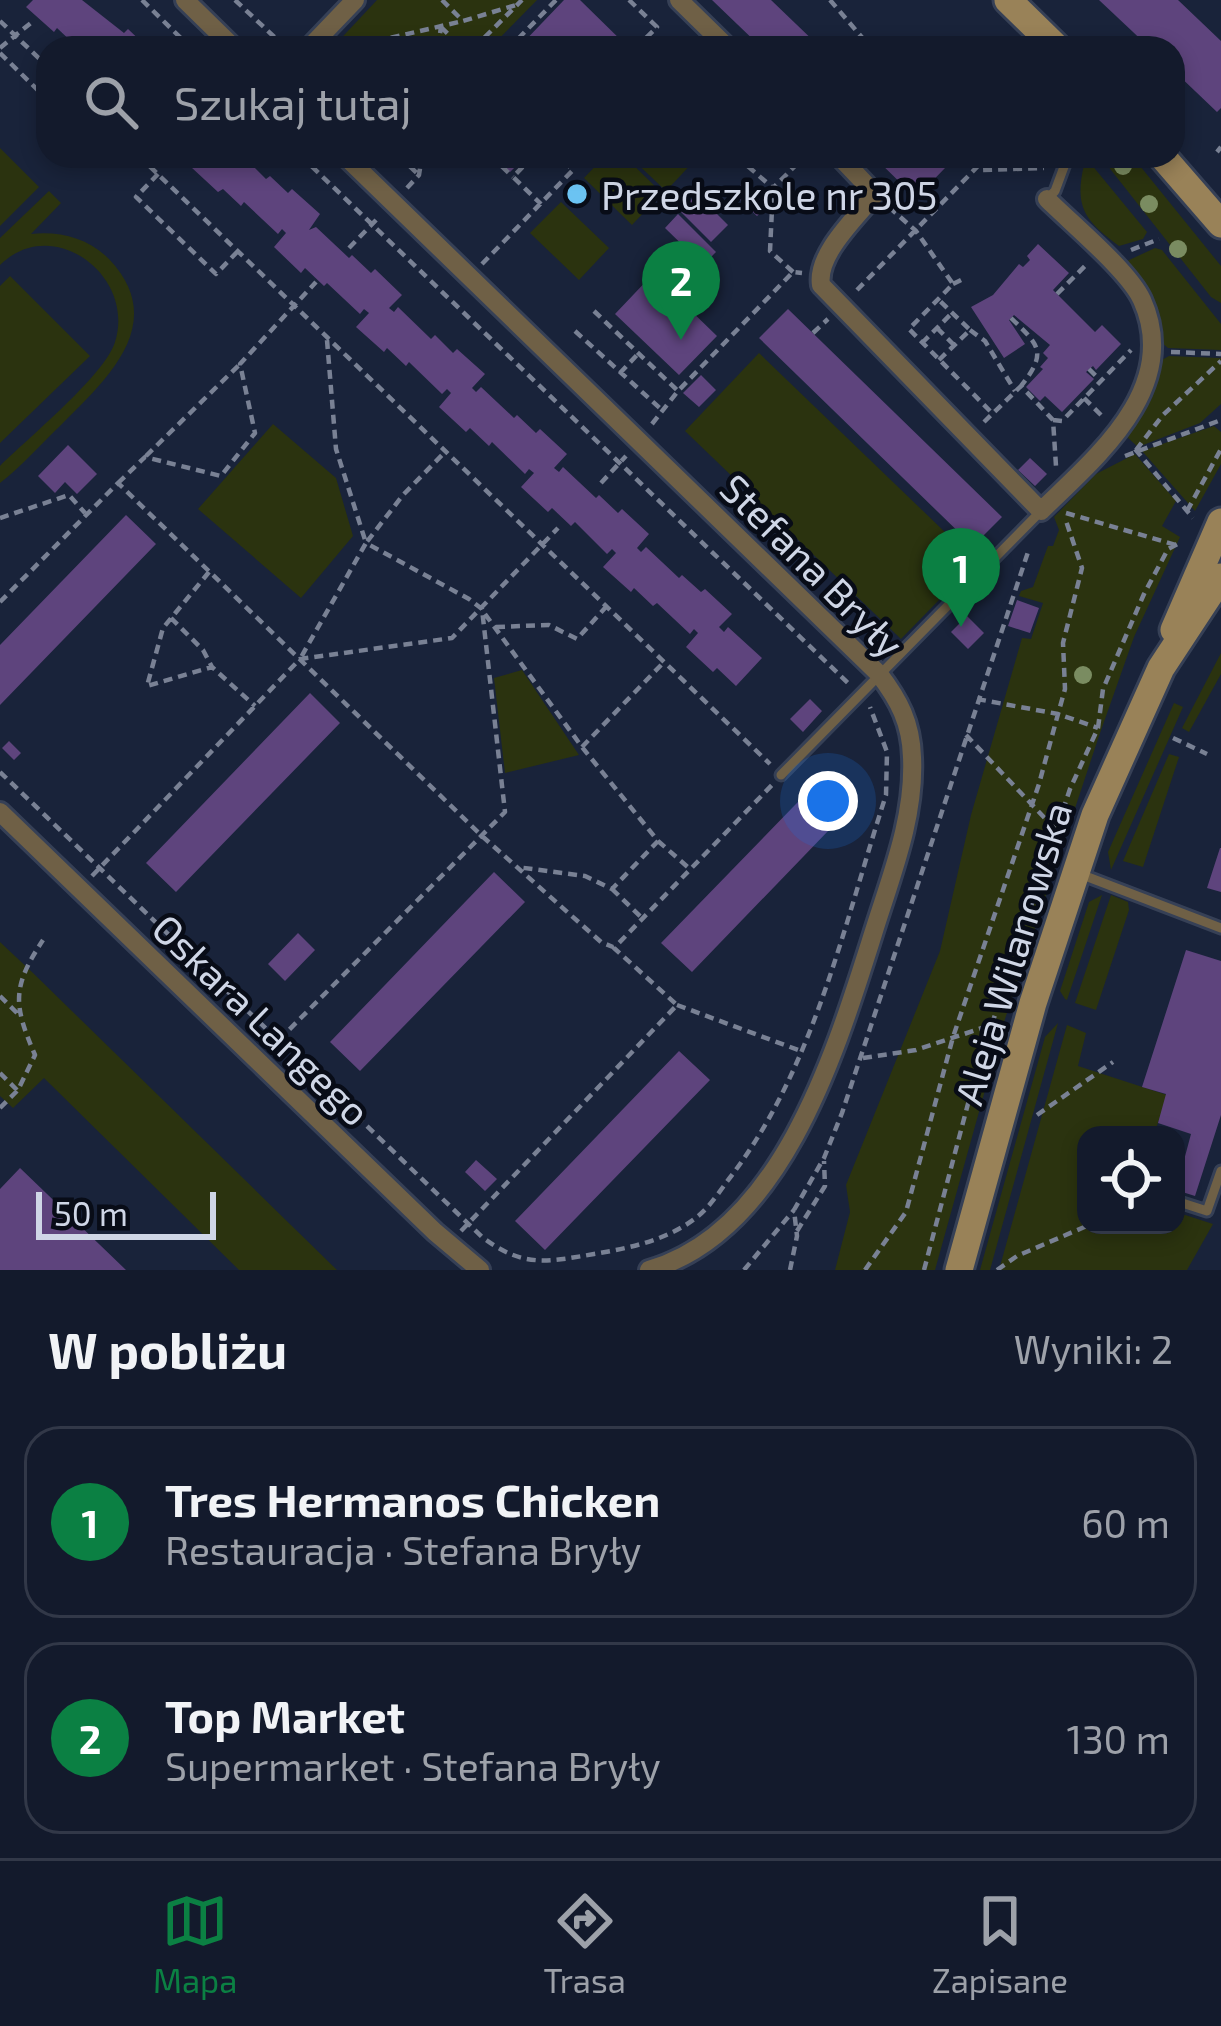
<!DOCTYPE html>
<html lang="pl">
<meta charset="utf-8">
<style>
:root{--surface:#131a2c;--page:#202738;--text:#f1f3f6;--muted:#9da1a9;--line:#323848;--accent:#0b8043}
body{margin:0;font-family:"Exo 2",sans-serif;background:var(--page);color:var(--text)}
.controls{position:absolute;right:36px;bottom:36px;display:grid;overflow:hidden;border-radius:24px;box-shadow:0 6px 18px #0003}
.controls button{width:108px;height:108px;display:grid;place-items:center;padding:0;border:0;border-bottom:3px solid var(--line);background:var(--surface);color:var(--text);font:60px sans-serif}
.scale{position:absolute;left:36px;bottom:30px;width:180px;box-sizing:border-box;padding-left:12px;border:6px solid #cfd6e6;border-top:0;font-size:33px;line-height:42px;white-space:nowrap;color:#cfd6e6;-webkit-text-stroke:9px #080c17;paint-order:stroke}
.you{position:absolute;left:828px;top:801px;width:42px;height:42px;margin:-30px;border:9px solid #fff;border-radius:50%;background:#1a73e8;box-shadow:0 0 0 18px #1a73e833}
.badge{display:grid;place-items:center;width:78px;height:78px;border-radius:50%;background:var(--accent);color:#fff;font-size:39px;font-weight:700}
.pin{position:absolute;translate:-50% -99px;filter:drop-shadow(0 3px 6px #0008)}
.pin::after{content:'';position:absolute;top:63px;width:42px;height:36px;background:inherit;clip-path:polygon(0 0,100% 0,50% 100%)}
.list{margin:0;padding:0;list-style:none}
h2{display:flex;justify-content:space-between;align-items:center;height:156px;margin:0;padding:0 48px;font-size:51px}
h2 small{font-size:39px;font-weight:400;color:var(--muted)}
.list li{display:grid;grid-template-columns:78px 1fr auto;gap:36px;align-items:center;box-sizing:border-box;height:192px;margin:0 24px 24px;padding:0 24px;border:3px solid var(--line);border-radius:36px}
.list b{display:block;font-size:45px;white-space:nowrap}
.list p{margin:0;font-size:39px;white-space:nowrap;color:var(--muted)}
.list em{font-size:39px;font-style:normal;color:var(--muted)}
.icon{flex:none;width:66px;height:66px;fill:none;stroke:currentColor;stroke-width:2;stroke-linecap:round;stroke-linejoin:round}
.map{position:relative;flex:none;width:1221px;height:1270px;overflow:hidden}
.search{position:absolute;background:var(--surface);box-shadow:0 6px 18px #0003;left:36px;right:36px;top:36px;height:132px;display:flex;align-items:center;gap:30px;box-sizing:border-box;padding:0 42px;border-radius:36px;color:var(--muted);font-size:45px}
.sheet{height:588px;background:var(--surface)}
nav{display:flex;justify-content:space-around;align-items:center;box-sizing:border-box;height:168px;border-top:3px solid var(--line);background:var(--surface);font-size:33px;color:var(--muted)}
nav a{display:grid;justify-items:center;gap:6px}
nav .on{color:var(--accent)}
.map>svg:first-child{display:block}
.green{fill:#2b330f}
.building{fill:#5e447d}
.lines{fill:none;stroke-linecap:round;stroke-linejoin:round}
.lane-casing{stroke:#364056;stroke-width:15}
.street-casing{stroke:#364056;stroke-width:24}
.secondary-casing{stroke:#364056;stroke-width:33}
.path{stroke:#798194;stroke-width:4.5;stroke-dasharray:9 6;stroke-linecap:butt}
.lane{stroke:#6f6046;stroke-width:9}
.street{stroke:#6f6046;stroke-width:18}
.secondary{stroke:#998258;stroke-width:27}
.tree{fill:#7a8c61}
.poi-dot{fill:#6bc3f2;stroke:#080c17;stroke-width:4.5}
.labels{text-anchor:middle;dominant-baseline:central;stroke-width:9;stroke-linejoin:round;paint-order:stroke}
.poi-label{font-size:39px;fill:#cfd6e6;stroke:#080c17;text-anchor:start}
.street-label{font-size:39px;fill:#cfd6e6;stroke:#080c17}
</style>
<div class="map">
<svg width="1221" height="1270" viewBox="0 0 1221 1270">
<rect width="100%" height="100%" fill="#19233a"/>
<path class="green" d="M377 0H537L490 48H332Z
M0 148 39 187 0 226Z
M605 156H624L662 193 632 225 584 178Z
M629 156H693L696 159 666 191Z
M1100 156H1132L1221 266V303L1211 297Z
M1091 164 1147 232 1143 239 1119 246C1085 221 1074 207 1084 165Z
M49 191 61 203 31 234C60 231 88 238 109 259 170 323 106 380 61 425 41 444 22 466 0 483V466C27 439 105 375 115 342 136 276 53 213 0 265V238Z
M561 202 609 248 579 280 530 233Z
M1155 248 1162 250 1221 324V350L1168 348 1161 342 1151 294 1127 261Z
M10 276 90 356 0 443V286Z
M759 353 976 562 901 639 685 431Z
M1169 356 1221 358V404L1200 423 1138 447 1127 437 1152 398 1160 361Z
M273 424 336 478 353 536 301 598 198 509Z
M1214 426 1221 432V464L1195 511 1142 451Z
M1135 454 1176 501 1162 526 1180 537 1134 637 1099 736 1004 1022 935 1270H835L850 1212 846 1185 940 951 971 815 1022 638 1031 639 1043 603 1019 596 1021 591 1033 587 1048 546H1053L1059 530 1054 517 1096 474Z
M1221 653V674L1189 732 1182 728Z
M522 670 579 755 505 773 494 678Z
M1174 703 1183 707 1111 870 1108 852Z
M1169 754 1179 757 1143 867 1123 861Z
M1102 895 1067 1000 1065 999 1060 991 1089 902Z
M1111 895 1128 902 1129 910 1096 1010 1075 1003Z
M0 942 33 973 337 1270H239L44 1078 13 1108 0 1096Z
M1058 1023 990 1270H980L1045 1037Z
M1067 1025 1086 1033 1078 1066 1167 1095 1154 1135H1086V1225H1176V1212L1213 1224 1187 1270H999Z"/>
<path class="building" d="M33 0H82L124 33 128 29 148 48H85L79 43 76 46 57 28 54 32 26 7Z
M564 0H580L629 48H518Z
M712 0H771L821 48H762Z
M1099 0H1178L1221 41V108L1217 112 1173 70V48H1150Z
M201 156H243L266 179 270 176 288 193 292 189 320 214 309 230 316 227 349 258 352 255 371 273 375 269 402 295 389 308 394 312 398 307 431 339 435 335 453 353 457 349 485 374 472 388 476 392 481 387 514 418 517 415 536 433 540 429 567 454 554 468 559 472 563 467 596 498 599 495 618 513 622 509 649 534 637 548 641 552 646 547 679 578 682 575 701 592 705 589 732 614 719 627 724 632 728 627 762 658 736 686 717 668 713 672 686 647 698 633 694 629 690 634 657 603 653 606 634 588 631 592 603 567 616 553 612 549 607 554 575 522 571 526 552 508 548 512 521 487 534 473 529 469 525 474 492 442 489 446 470 428 466 432 439 407 451 393 447 389 442 394 409 362 406 366 387 348 384 352 356 327 369 313 364 309 360 314 327 283 324 286 305 268 301 273 274 247 286 233 282 229 278 234 244 202 241 206 223 189 218 192 191 167Z
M494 156H517L512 161 516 166 510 172Z
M873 156H933L945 168 916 198Z
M745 181 769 205 757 216 733 193Z
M697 194 728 225 711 242 680 211Z
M678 214 716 252 703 265 665 228Z
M1038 244 1069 273 1053 290 1095 332 1102 325 1121 344 1096 370 1093 366 1086 372 1094 379 1062 412 1045 396 1040 401 1026 387 1043 369 1040 367 1048 358 1043 353 1050 345 1014 315 1009 320 1025 344 1004 358 971 307 993 295 1019 264 1023 267 1030 260 1027 256Z
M653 274 717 336 679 375 615 314Z
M788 309 1002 517 973 546 759 338Z
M701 375 716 390 699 407 683 393Z
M68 445 97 474 77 494 65 482 55 493 38 476Z
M1030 458 1047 474 1035 486 1018 470Z
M126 515 156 544 0 705V645Z
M1017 600 1039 608 1030 633 1008 626Z
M967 616 984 633 968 649 951 632Z
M310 693 340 723 176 892 146 863Z
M810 699 822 711 803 732 790 719Z
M9 741 21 753 14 760 2 748Z
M826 773 856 802 692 972 661 943Z
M1220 848H1221V892L1207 888Z
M494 872 525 902 360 1071 330 1042Z
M298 933 315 950 285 981 268 964Z
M1186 950 1221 961V1115L1195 1196 1176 1190 1191 1134 1158 1123 1166 1094 1142 1087Z
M679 1051 710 1080 545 1250 515 1221Z
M476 1160 497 1179 485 1191 465 1172Z
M20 1168 126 1270H0V1189Z"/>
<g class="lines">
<defs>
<path id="lane" d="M1047 199 1055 191 1068 156
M781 775 1041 511
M1080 874 1221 928
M1176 1201 1207 1211 1221 1171"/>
<path id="street" d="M185 0 234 48
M679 0 728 48
M309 48 355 0
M345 156 879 674C899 700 911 723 912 757 915 818 891 876 873 934 836 1051 782 1232 649 1270
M839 156 875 194C857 217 816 254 821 285L1041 511C1095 458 1182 388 1142 300 1129 271 1071 223 1047 199
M0 812 435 1232 480 1270"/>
<path id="secondary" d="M1008 0 1057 48
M1162 156 1221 224
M1174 630 1221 522
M959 1270 1033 1003 1095 815 1161 668 1221 577"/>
</defs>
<use href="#lane" class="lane-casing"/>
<use href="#street" class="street-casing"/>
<use href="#secondary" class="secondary-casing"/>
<path class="path" d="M142 0 191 48
M235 0 286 48
M442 0 463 21 516 5
M629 0 657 27 646 38 656 48
M830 0 871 48
M0 21 48 67
M441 27 462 48
M0 48 32 22
M347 48 463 21
M438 48 441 27
M474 48 522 0
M497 48 505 40 511 46 556 0
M979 48 985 41
M0 53 48 100
M1217 152 1221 147
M139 156 770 764
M301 156 850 685
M399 156 419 175
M491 156 513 177
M533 156 513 177 541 204
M749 156 743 162 773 188
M968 156 978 166
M158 174 136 197 216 274 237 252
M407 188 419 175 422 156
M889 207 916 231 953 284 909 329 993 414
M349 248 378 218
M1131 250 1159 239
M482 264 573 170 565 162 571 156
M793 272 770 251 773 188 805 156
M953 284 965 278
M857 290 978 166 982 170 1044 168
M1057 294 1087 264
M594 311 678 391
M1011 318C1039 345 1048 352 1021 386
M937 328 954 345
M970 330 985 341 1015 391
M575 331 663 411
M813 333 828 319
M327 340 336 449 366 543 403 495 444 453
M922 343 952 313
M1171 352 1221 354
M939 360 970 330 940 301
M1089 369 1101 381
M620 373 637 355
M1084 398 1101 415
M1053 420 1062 421 1131 350
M984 422 1021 386 1053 420 1056 466
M652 424 678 391 793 272 802 273
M1135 449 1193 518
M1136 450 1163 415 1221 361
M146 456 240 364
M1125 456 1221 420
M118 483 145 457 221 476 255 433 240 364 316 282
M601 483 626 456
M1187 511 1221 449
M1066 513 1176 545
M0 518 69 495 85 513
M209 572 163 628 147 686 212 667 255 706
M0 602 118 483 482 836 601 942 613 947
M485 614 582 747 658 841 612 889 585 876 517 867
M171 618 203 650 212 667
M496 627 549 625 577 639 605 608
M977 699 1058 714 1098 728
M966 735 1057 831
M1173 738 1207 754
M582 747 663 663
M0 772 482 1237C523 1268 547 1262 594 1254 630 1248 668 1240 697 1217 711 1206 721 1189 732 1175 815 1065 844 924 886 795L887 752 870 707
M658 841 690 869
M92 876 300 659 452 638 558 528
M612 889 642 918
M0 996 17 1013
M677 1005 801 1051
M279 1040 505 812 482 609 469 599 366 543 300 659
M863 1058 916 1050 991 1025
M0 1073 17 1090
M0 1108 18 1090 35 1055C13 1004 12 987 43 940
M1037 1115 1113 1062
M461 1231 677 1005 614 948 772 785
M797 1231 825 1186 824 1161
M744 1270 794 1210
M790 1270 797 1236 794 1210 824 1158 842 1113 1029 549
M865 1270 906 1212 953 1037 1039 784 1058 714 1065 689 1063 643 1082 568 1065 518
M924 1270 978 1066 1070 789 1098 728 1103 689 1144 594 1168 549 1181 542
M997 1270 1017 1256 1089 1225"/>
<use href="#lane" class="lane"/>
<use href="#street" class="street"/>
<use href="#secondary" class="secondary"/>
</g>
<g class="tree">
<circle cx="1123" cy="166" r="9"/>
<circle cx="1149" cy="204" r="9"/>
<circle cx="1178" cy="249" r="9"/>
<circle cx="1083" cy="675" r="9"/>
</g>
<circle class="poi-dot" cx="577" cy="194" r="12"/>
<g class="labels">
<g class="poi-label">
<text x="601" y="194">Przedszkole nr 305</text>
</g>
<g class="street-label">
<text transform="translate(813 565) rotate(45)">Stefana Bryły</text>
<text transform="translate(1012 953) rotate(-73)">Aleja Wilanowska</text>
<text transform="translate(262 1019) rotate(44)">Oskara Langego</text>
</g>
</g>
</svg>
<div class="controls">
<button><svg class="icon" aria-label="locate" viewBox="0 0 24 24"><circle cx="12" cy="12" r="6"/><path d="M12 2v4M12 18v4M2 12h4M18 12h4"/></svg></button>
</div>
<div class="scale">50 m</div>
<div class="you"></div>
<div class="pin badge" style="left:961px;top:627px">1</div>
<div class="pin badge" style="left:681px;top:340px">2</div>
<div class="search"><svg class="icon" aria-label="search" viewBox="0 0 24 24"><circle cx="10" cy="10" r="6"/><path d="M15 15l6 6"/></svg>Szukaj tutaj</div>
</div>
<section class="sheet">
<h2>W pobliżu<small>Wyniki: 2</small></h2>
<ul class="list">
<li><span class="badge">1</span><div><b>Tres Hermanos Chicken</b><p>Restauracja · Stefana Bryły</p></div><em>60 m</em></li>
<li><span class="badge">2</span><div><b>Top Market</b><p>Supermarket · Stefana Bryły</p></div><em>130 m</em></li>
</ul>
</section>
<nav>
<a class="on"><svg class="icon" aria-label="map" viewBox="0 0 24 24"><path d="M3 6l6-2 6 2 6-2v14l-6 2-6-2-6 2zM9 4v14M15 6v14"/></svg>Mapa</a>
<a><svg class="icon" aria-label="directions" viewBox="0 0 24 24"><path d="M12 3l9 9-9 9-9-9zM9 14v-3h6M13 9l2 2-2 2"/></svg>Trasa</a>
<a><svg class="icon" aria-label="saved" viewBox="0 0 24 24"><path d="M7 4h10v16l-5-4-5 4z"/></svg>Zapisane</a>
</nav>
